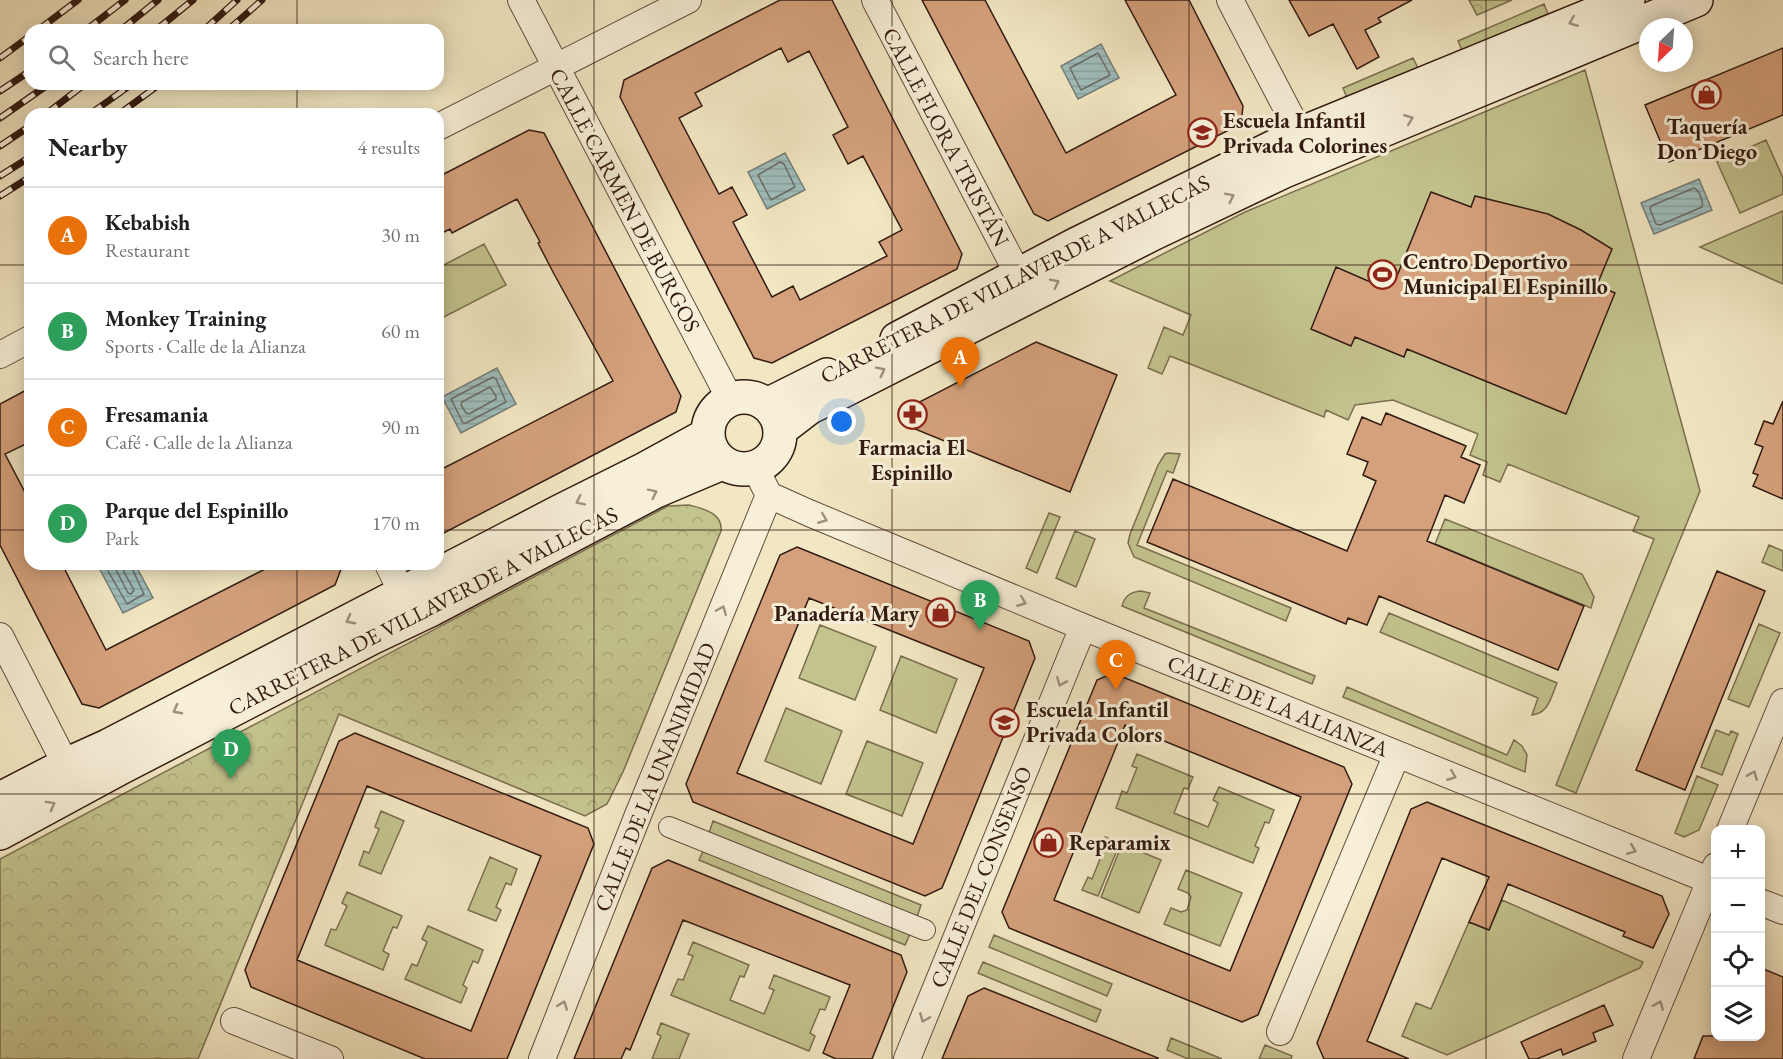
<!DOCTYPE html>
<meta charset="utf-8">
<style>
:root{--surface:#fff;--page:#f6f6f6;--text:#202124;--muted:#757577;--line:#e0e0e0;--accent:#8f2418}
body{margin:0;font-family:"EB Garamond",serif;background:var(--page);color:var(--text)}
.controls{position:absolute;right:18px;bottom:18px;display:grid;overflow:hidden;border-radius:12px;box-shadow:0 3px 15px #0003}
.controls button{width:54px;height:54px;display:grid;place-items:center;padding:0;border:0;border-bottom:2px solid var(--line);background:var(--surface);color:var(--text);font:30px sans-serif}
.compass{position:absolute;left:1639px;top:18px;width:54px;height:54px;border-radius:50%;background:var(--surface);box-shadow:0 3px 15px #0003;rotate:205deg}
.you{position:absolute;left:842px;top:422px;width:21px;height:21px;margin:-15px;border:4px solid #fff;border-radius:50%;background:#1a73e8;box-shadow:0 0 0 9px #1a73e833}
.badge{display:grid;place-items:center;width:39px;height:39px;border-radius:50%;background:var(--accent);color:#fff;font-size:20px;font-weight:700}
.pin{position:absolute;translate:-50% -50px;filter:drop-shadow(0 2px 3px #0008)}
.pin::after{content:'';position:absolute;top:32px;width:21px;height:18px;background:inherit;clip-path:polygon(0 0,100% 0,50% 100%)}
.list{margin:0;padding:0;list-style:none}
h2{display:flex;justify-content:space-between;align-items:center;height:78px;margin:0;padding:0 24px;font-size:26px}
h2 small{font-size:20px;font-weight:400;color:var(--muted)}
.list li{display:grid;grid-template-columns:39px 1fr auto;gap:18px;align-items:center;box-sizing:border-box;height:96px;padding:0 24px;border-top:2px solid var(--line)}
.list b{display:block;font-size:22px;white-space:nowrap}
.list p{margin:0;font-size:20px;white-space:nowrap;color:var(--muted)}
.list em{font-size:20px;font-style:normal;color:var(--muted)}
.icon{flex:none;width:33px;height:33px;fill:none;stroke:currentColor;stroke-width:2;stroke-linecap:round;stroke-linejoin:round}
.map{position:relative;flex:none;width:1783px;height:1059px;overflow:hidden}
.search{position:absolute;background:var(--surface);box-shadow:0 3px 15px #0003;left:24px;top:24px;width:420px;height:66px;display:flex;align-items:center;gap:15px;box-sizing:border-box;padding:0 21px;border-radius:18px;color:var(--muted);font-size:22px}
.panel{position:absolute;background:var(--surface);box-shadow:0 3px 15px #0003;left:24px;top:108px;width:420px;height:462px;border-radius:18px}
.map>svg:first-child{display:block}
.green{fill:#c3c38e;stroke:#7b6f50;stroke-width:1.5}
.park{fill:url(#park-crowns);stroke:#7b6f50;stroke-width:1.5}
.water{fill:url(#water-rules);stroke:#747d78;stroke-width:1.5}
.lines{fill:none;stroke-linecap:round;stroke-linejoin:round}
.shore{stroke:#696c67;stroke-width:1.5}
.building{fill:#d4a17c;stroke:#331b11;stroke-width:1.5;fill-rule:evenodd}
.pedestrian-casing{stroke:#634e3e;stroke-width:22}
.minor-casing{stroke:#634e3e;stroke-width:28}
.secondary-casing{stroke:#331b11;stroke-width:36}
.pedestrian{stroke:#f7efd8;stroke-width:20}
.minor{stroke:#f7efd8;stroke-width:26}
.secondary{stroke:#f7efd8;stroke-width:33}
.rail-casing{stroke:#331b11;stroke-width:7}
.rail{stroke:#f7efd8;stroke-width:4.5;stroke-dasharray:14;stroke-linecap:butt}
.oneway{stroke:#9f907e}
.grid{fill:none;stroke:#331b11;stroke-width:1.5;stroke-opacity:0.55}
.labels{text-anchor:middle;dominant-baseline:central;stroke-width:6;stroke-linejoin:round;paint-order:stroke}
.poi-label{font-size:22px;font-weight:bold;fill:#331b11;stroke:#f7efd8;text-anchor:start}
.street-label{font-size:22px;fill:#331b11;stroke:#f7efd8}
</style>
<div class="map">
<svg width="1783" height="1059" viewBox="0 0 1783 1059">
<defs>
<pattern id="park-crowns" width="20" height="18" patternUnits="userSpaceOnUse" patternTransform="scale(1.5)"><rect width="20" height="18" fill="#c3c38e"/><path d="M2 6a3 3 0 1 1 6 0M12 15a3 3 0 1 1 6 0" fill="none" stroke="#a8a779"/></pattern>
<pattern id="water-rules" width="6" height="5" patternUnits="userSpaceOnUse" patternTransform="scale(1.5)"><rect width="6" height="5" fill="#9fbebd"/><path d="M0 2.5h6" fill="none" stroke="#89a3a1"/></pattern>
</defs>
<rect width="100%" height="100%" fill="#f2e7c3"/>
<filter id="stains"><feTurbulence type="fractalNoise" baseFrequency=".00333" numOctaves="4"/><feColorMatrix values="0 0 0 0 .2 0 0 0 0 .09 0 0 0 0 .02 0 0 0 .5 -.17"/></filter>
<radialGradient id="worn" r=".72"><stop offset=".6" stop-color="#630" stop-opacity="0"/><stop offset="1" stop-color="#630" stop-opacity=".3"/></radialGradient>
<path class="green" d="M1544 4 1548 14 1462 50 1458 41Z
M1413 58 1418 68 1347 98 1343 88Z
M1585 70 1700 491 1576 793 1556 785 1654 539 1633 531 1639 517 1508 464 1500 482 1483 475 1487 462 1470 455 1478 434 1393 400 1355 405 1348 420 1326 410 1324 417 1170 356 1162 374 1148 368 1164 327 1183 335 1191 315 1110 281 1245 212Z
M1766 140 1783 178V194L1740 213 1717 162Z
M1783 211V284L1700 247Z
M484 244 506 285 438 320V268Z
M1168 453 1180 454 1173 473 1167 471 1137 545 1291 608 1286 621 1134 557 1128 543 1130 534 1158 465 1165 454Z
M1049 513 1060 517 1037 573 1026 568Z
M1445 519 1582 574 1594 597 1591 608 1435 544Z
M1075 531 1095 539 1076 587 1056 578Z
M1769 545 1783 551V571L1762 562Z
M1141 591 1150 593 1144 608 1315 676 1312 684 1122 606C1125 595 1131 592 1141 591Z
M1389 613 1557 683C1551 697 1549 713 1532 715L1538 698 1380 632Z
M1759 624 1780 633 1749 707 1728 699Z
M820 625 876 647 855 700 799 678Z
M901 656 957 679 936 733 880 710Z
M1347 687 1507 755 1514 740 1522 746 1527 755 1525 772 1343 697Z
M786 708 842 731 821 784 765 761Z
M1716 730 1729 735 1731 731 1738 734 1722 775 1701 767Z
M867 741 923 763 902 816 846 794Z
M1137 754 1193 777 1188 789 1184 788 1174 813 1208 827 1218 803 1213 800 1219 787 1274 810 1269 823 1265 822 1255 846 1259 848 1253 863 1116 808 1122 791 1127 793 1137 768 1132 766Z
M1697 776 1718 785 1699 830 1684 837 1675 833Z
M381 811 404 821 381 874 359 865 364 851 369 853 379 829 375 827Z
M713 821 921 905 917 917 709 833Z
M1105 837 1120 843 1098 896 1082 890 1088 877 1092 879 1102 854 1099 852Z
M1122 844 1161 860 1139 913 1101 897Z
M704 849 910 934 905 945 699 860Z
M490 857 517 869 511 885 506 883 496 907 501 910 496 921 468 910Z
M1186 870 1242 893 1220 946 1164 924 1171 908 1181 912 1187 910 1191 897 1188 893 1178 889Z
M347 892 402 916 397 928 393 927 383 951 389 954 383 970 325 945 331 929 336 930 347 906 342 903Z
M1502 900 1643 962 1640 968 1447 1055 1402 1036 1416 1003 1431 1009 1469 922 1489 930Z
M428 926 483 950 478 963 473 961 463 985 467 988 461 1003 405 979 412 964 417 966 427 942 422 939Z
M994 935 1112 984 1107 996 989 947Z
M693 942 749 965 744 977 740 976 730 1000 764 1014 774 990 769 988 774 975 830 997 825 1010 820 1009 810 1033 815 1036 809 1051 671 995 678 979 683 980 693 956 688 954Z
M983 962 1101 1010 1096 1022 978 973Z
M661 1023 689 1034 679 1059H652L661 1036 657 1034Z
M1171 1038 1222 1059H1188L1167 1050Z
M1265 1045 1292 1056 1291 1059H1259Z"/>
<path class="park" d="M1469 0H1512L1477 15Z
M689 505C704 509 723 513 721 531L623 772 607 804 585 816 339 714 198 1059H0V859L668 506Z"/>
<path class="water" d="M1101 44 1119 78 1078 99 1061 66Z
M785 153 805 190 767 209 748 172Z
M1699 179 1712 210 1654 234 1641 203Z
M497 368 516 404 461 433 442 397Z
M97 564H135L153 598 123 613Z"/>
<g class="lines">
<path class="shore" d="M1098 53 1110 75 1081 90 1070 68Z
M780 162 784 164 795 187 771 200 758 175Z
M1694 188C1699 190 1704 202 1702 207L1660 225 1656 224 1650 209 1651 206Z
M493 377 496 379 506 402 466 423H463L451 399Z
M490 387 496 396V399L469 414 466 413 461 405 462 402Z
M104 564 127 604 144 594 130 564
M113 564 128 593 131 594 134 590 124 572 123 564"/>
</g>
<path class="building" d="M780 0H832L962 254 957 269 772 363 754 358 620 97 624 80ZM781 48 788 62 809 51 848 127 833 135 848 164 863 156 902 230 879 242 887 256 800 300 793 286 772 297 733 222 747 215 732 187 719 194 679 118 702 106 695 93Z
M922 0H985L1066 153 1176 95 1125 0H1189L1243 106 1241 124 1048 221 1034 214Z
M1289 0H1412L1378 18 1381 22 1365 30 1379 57 1357 69 1333 24 1309 36Z
M1783 48V115L1669 162 1645 105Z
M529 130 544 133 681 396 676 412 438 536V471L613 381 554 274 538 243 540 242 517 199 452 233 450 229 438 235V177Z
M1431 192 1471 207 1475 196 1548 214 1581 230 1612 249 1597 285 1615 293 1566 414 1407 349 1404 357 1355 337 1351 346 1311 329 1336 267 1375 284 1381 270 1397 276Z
M1036 342 1117 375 1070 492 910 427 902 411Z
M30 388V442L5 454 30 502V564H62L106 650 275 564H343L335 585 99 708 82 704 0 545V404Z
M1783 401V499L1753 486 1758 475 1753 473 1763 447 1755 444 1764 421 1773 424Z
M1386 413 1466 446 1461 457 1480 465 1464 503 1445 495 1427 541 1584 606 1558 670 1379 596 1367 625 1348 618 1346 624 1147 542 1173 479 1347 551 1376 481 1363 475 1368 462 1347 454 1362 417 1381 425Z
M797 547 1029 641 1035 658 942 888 925 896 693 802 686 784 724 691 780 555ZM809 598 984 668 913 844 737 773Z
M1717 571 1765 591 1685 790 1636 770Z
M1113 673 1344 767 1352 784 1258 1015 1242 1022 1009 928 1002 912 1097 680ZM1125 725 1301 797 1230 971 1054 900Z
M355 733 588 828 594 844 507 1059H425L251 987 245 970 339 741ZM367 786 541 856 471 1031 297 960Z
M1427 802 1662 896 1669 914 1653 948 1623 936 1625 932 1508 884 1489 930 1469 922 1489 877 1442 858 1367 1041 1409 1059H1324L1317 1043 1411 809Z
M668 860 901 955 907 972 872 1059H836L823 1053 850 985 683 920 630 1050 626 1048 621 1059H574L652 868Z
M1761 968 1783 977V1059H1694L1703 1036H1761Z
M984 988 1158 1058V1059H942L968 996Z
M1604 1005 1613 1025 1593 1033 1596 1041 1563 1055 1561 1049 1537 1059H1529L1521 1042Z"/>
<g class="lines">
<defs>
<path id="pedestrian" d="M669 827 925 930"/>
<path id="minor" d="M521 0 730 399
M875 0 1018 274
M1230 0 1300 134
M438 127 688 0
M0 355 30 339
M755 468 769 495 809 513 1083 627 1716 883
M388 564 402 593
M0 636 66 765
M1730 830 1783 702
M1760 902 1783 911
M234 1021 330 1059
M1280 1032 1397 754
M542 1059 638 815 769 495
M907 1059 1083 627
M1636 1059 1716 866"/>
<path id="secondary" d="M897 339 1075 245 1300 134 1628 0
M708 433a36 36 0 1 1 72 0a36 36 0 1 1-72 0Z
M767 405 827 375
M780 430 810 407 829 398 1154 233 1282 172 1696 0
M0 799 66 765 108 746 561 511 645 469 707 435
M0 833 120 768 371 638 432 609 656 491 722 463"/>
</defs>
<use href="#pedestrian" class="pedestrian-casing"/>
<use href="#minor" class="minor-casing"/>
<use href="#secondary" class="secondary-casing"/>
<use href="#pedestrian" class="pedestrian"/>
<use href="#minor" class="minor"/>
<use href="#secondary" class="secondary"/>
<defs>
<path id="rail" d="M38 30 78 0
M86 30 125 0
M121 30 158 0
M156 30 193 0
M204 30 237 0
M228 30 262 0
M0 58 30 36
M0 91 30 71
M46 114 85 84
M90 114 132 84
M119 114 160 84
M0 118 49 84
M0 146 30 126
M0 176 30 157
M0 196 30 177"/>
</defs>
<use href="#rail" class="rail-casing"/>
<use href="#rail" class="rail"/>
</g>
<defs><path id="oneway-chevron" d="M-2-3.5L2.5 0L-2 3.5" fill="none" stroke-width="1.6" stroke-linecap="round" stroke-linejoin="round" transform="scale(1.5)"/></defs>
<g class="oneway">
<use href="#oneway-chevron" transform="translate(1573 22) rotate(158)"/>
<use href="#oneway-chevron" transform="translate(1409 119) rotate(-22)"/>
<use href="#oneway-chevron" transform="translate(1230 197) rotate(-26)"/>
<use href="#oneway-chevron" transform="translate(1055 283) rotate(-27)"/>
<use href="#oneway-chevron" transform="translate(881 371) rotate(-27)"/>
<use href="#oneway-chevron" transform="translate(653 493) rotate(-26)"/>
<use href="#oneway-chevron" transform="translate(580 501) rotate(154)"/>
<use href="#oneway-chevron" transform="translate(823 519) rotate(22)"/>
<use href="#oneway-chevron" transform="translate(1022 602) rotate(22)"/>
<use href="#oneway-chevron" transform="translate(722 610) rotate(-68)"/>
<use href="#oneway-chevron" transform="translate(350 620) rotate(152)"/>
<use href="#oneway-chevron" transform="translate(1061 682) rotate(112)"/>
<use href="#oneway-chevron" transform="translate(177 710) rotate(152)"/>
<use href="#oneway-chevron" transform="translate(1753 775) rotate(-68)"/>
<use href="#oneway-chevron" transform="translate(1452 776) rotate(22)"/>
<use href="#oneway-chevron" transform="translate(51 805) rotate(-29)"/>
<use href="#oneway-chevron" transform="translate(1632 850) rotate(22)"/>
<use href="#oneway-chevron" transform="translate(563 1005) rotate(-69)"/>
<use href="#oneway-chevron" transform="translate(1659 1005) rotate(-68)"/>
<use href="#oneway-chevron" transform="translate(924 1018) rotate(112)"/>
</g>
<path class="grid" d="M297 0V30M594 0V1059M892 0V1059M1189 0V1059M1486 0V1059M297 84V114M0 265H30M438 265H1783M0 530H30M438 530H1783M297 564V1059M0 794H1783"/>
<defs>
<symbol id="shop-ring" viewBox="-11 -11 22 22"><circle r="9.5" fill="#f7efd8" stroke="#8f2418" stroke-width="1.5"/><path d="M-5-2.5h2.3a2.7 3.5 0 0 1 5.4 0H5L5.5 6h-11ZM-1.5-2.5h3a1.5 2.3 0 0 0-3 0Z" fill="#8f2418"/></symbol>
<symbol id="school-ring" viewBox="-11 -11 22 22"><circle r="9.5" fill="#f7efd8" stroke="#8f2418" stroke-width="1.5"/><path d="M0-5L7-2L0 1L-7-2ZM-4 1L0 2.5L4 1V4Q0 6-4 4Z" fill="#8f2418"/></symbol>
<symbol id="stadium-ring" viewBox="-11 -11 22 22"><circle r="9.5" fill="#f7efd8" stroke="#8f2418" stroke-width="1.5"/><path d="M0-5a6.5 5 0 1 0 0 10a6.5 5 0 1 0 0-10ZM-3.5-1.8h7v3.6h-7Z" fill="#8f2418"/></symbol>
<symbol id="pharmacy-ring" viewBox="-11 -11 22 22"><circle r="9.5" fill="#f7efd8" stroke="#8f2418" stroke-width="1.5"/><path d="M-2-6h4v4h4v4h-4v4h-4v-4h-4v-4h4Z" fill="#8f2418"/></symbol>
</defs>
<g fill-rule="evenodd">
<use href="#shop-ring" x="1690" y="78" width="33" height="33"/>
<use href="#school-ring" x="1186" y="116" width="33" height="33"/>
<use href="#stadium-ring" x="1366" y="258" width="33" height="33"/>
<use href="#pharmacy-ring" x="896" y="398" width="33" height="33"/>
<use href="#shop-ring" x="924" y="596" width="33" height="33"/>
<use href="#school-ring" x="988" y="706" width="33" height="33"/>
<use href="#shop-ring" x="1032" y="826" width="33" height="33"/>
</g>
<g class="labels">
<g class="poi-label">
<text x="1223" y="120">Escuela Infantil<tspan x="1223" dy="25">Privada Colorines</tspan></text>
<text x="1707" y="126" text-anchor="middle">Taquería<tspan x="1707" dy="25">Don Diego</tspan></text>
<text x="1403" y="261">Centro Deportivo<tspan x="1403" dy="25">Municipal El Espinillo</tspan></text>
<text x="912" y="447" text-anchor="middle">Farmacia El<tspan x="912" dy="25">Espinillo</tspan></text>
<text x="919" y="613" text-anchor="end">Panadería Mary</text>
<text x="1026" y="709">Escuela Infantil<tspan x="1026" dy="25">Privada Colors</tspan></text>
<text x="1069" y="842">Reparamix</text>
</g>
<g class="street-label">
<text transform="translate(946 137) rotate(62)">CALLE FLORA TRISTÁN</text>
<text transform="translate(625 200) rotate(62)">CALLE CARMEN DE BURGOS</text>
<text transform="translate(1015 279) rotate(-27)">CARRETERA DE VILLAVERDE A VALLECAS</text>
<text transform="translate(423 611) rotate(-27)">CARRETERA DE VILLAVERDE A VALLECAS</text>
<text transform="translate(1278 706) rotate(22)">CALLE DE LA ALIANZA</text>
<text transform="translate(655 777) rotate(-68)">CALLE DE LA UNANIMIDAD</text>
<text transform="translate(981 877) rotate(-68)">CALLE DEL CONSENSO</text>
</g>
</g>
<rect width="100%" height="100%" filter="url(#stains)"/>
<rect width="100%" height="100%" fill="url(#worn)"/>
</svg>
<div class="controls">
<button>+</button>
<button>−</button>
<button><svg class="icon" aria-label="locate" viewBox="0 0 24 24"><circle cx="12" cy="12" r="6"/><path d="M12 2v4M12 18v4M2 12h4M18 12h4"/></svg></button>
<button><svg class="icon" aria-label="layers" viewBox="0 0 24 24"><path d="M12 4l9 5-9 5-9-5zM3 14l9 5 9-5"/></svg></button>
</div>
<svg class="compass" viewBox="-18 -18 36 36"><path d="M0-13l5 13h-10z" fill="#e53935"/><path d="M0 13l5-13h-10z" fill="#757577"/></svg>
<div class="you"></div>
<div class="pin badge" style="left:960px;top:387px;background:#e8710a">A</div>
<div class="pin badge" style="left:980px;top:630px;background:#2e9e5b">B</div>
<div class="pin badge" style="left:1116px;top:690px;background:#e8710a">C</div>
<div class="pin badge" style="left:231px;top:779px;background:#2e9e5b">D</div>
<div class="search"><svg class="icon" aria-label="search" viewBox="0 0 24 24"><circle cx="10" cy="10" r="6"/><path d="M15 15l6 6"/></svg>Search here</div>
<section class="panel">
<h2>Nearby<small>4 results</small></h2>
<ul class="list">
<li><span class="badge" style="background:#e8710a">A</span><div><b>Kebabish</b><p>Restaurant</p></div><em>30 m</em></li>
<li><span class="badge" style="background:#2e9e5b">B</span><div><b>Monkey Training</b><p>Sports · Calle de la Alianza</p></div><em>60 m</em></li>
<li><span class="badge" style="background:#e8710a">C</span><div><b>Fresamania</b><p>Café · Calle de la Alianza</p></div><em>90 m</em></li>
<li><span class="badge" style="background:#2e9e5b">D</span><div><b>Parque del Espinillo</b><p>Park</p></div><em>170 m</em></li>
</ul>
</section>
</div>
